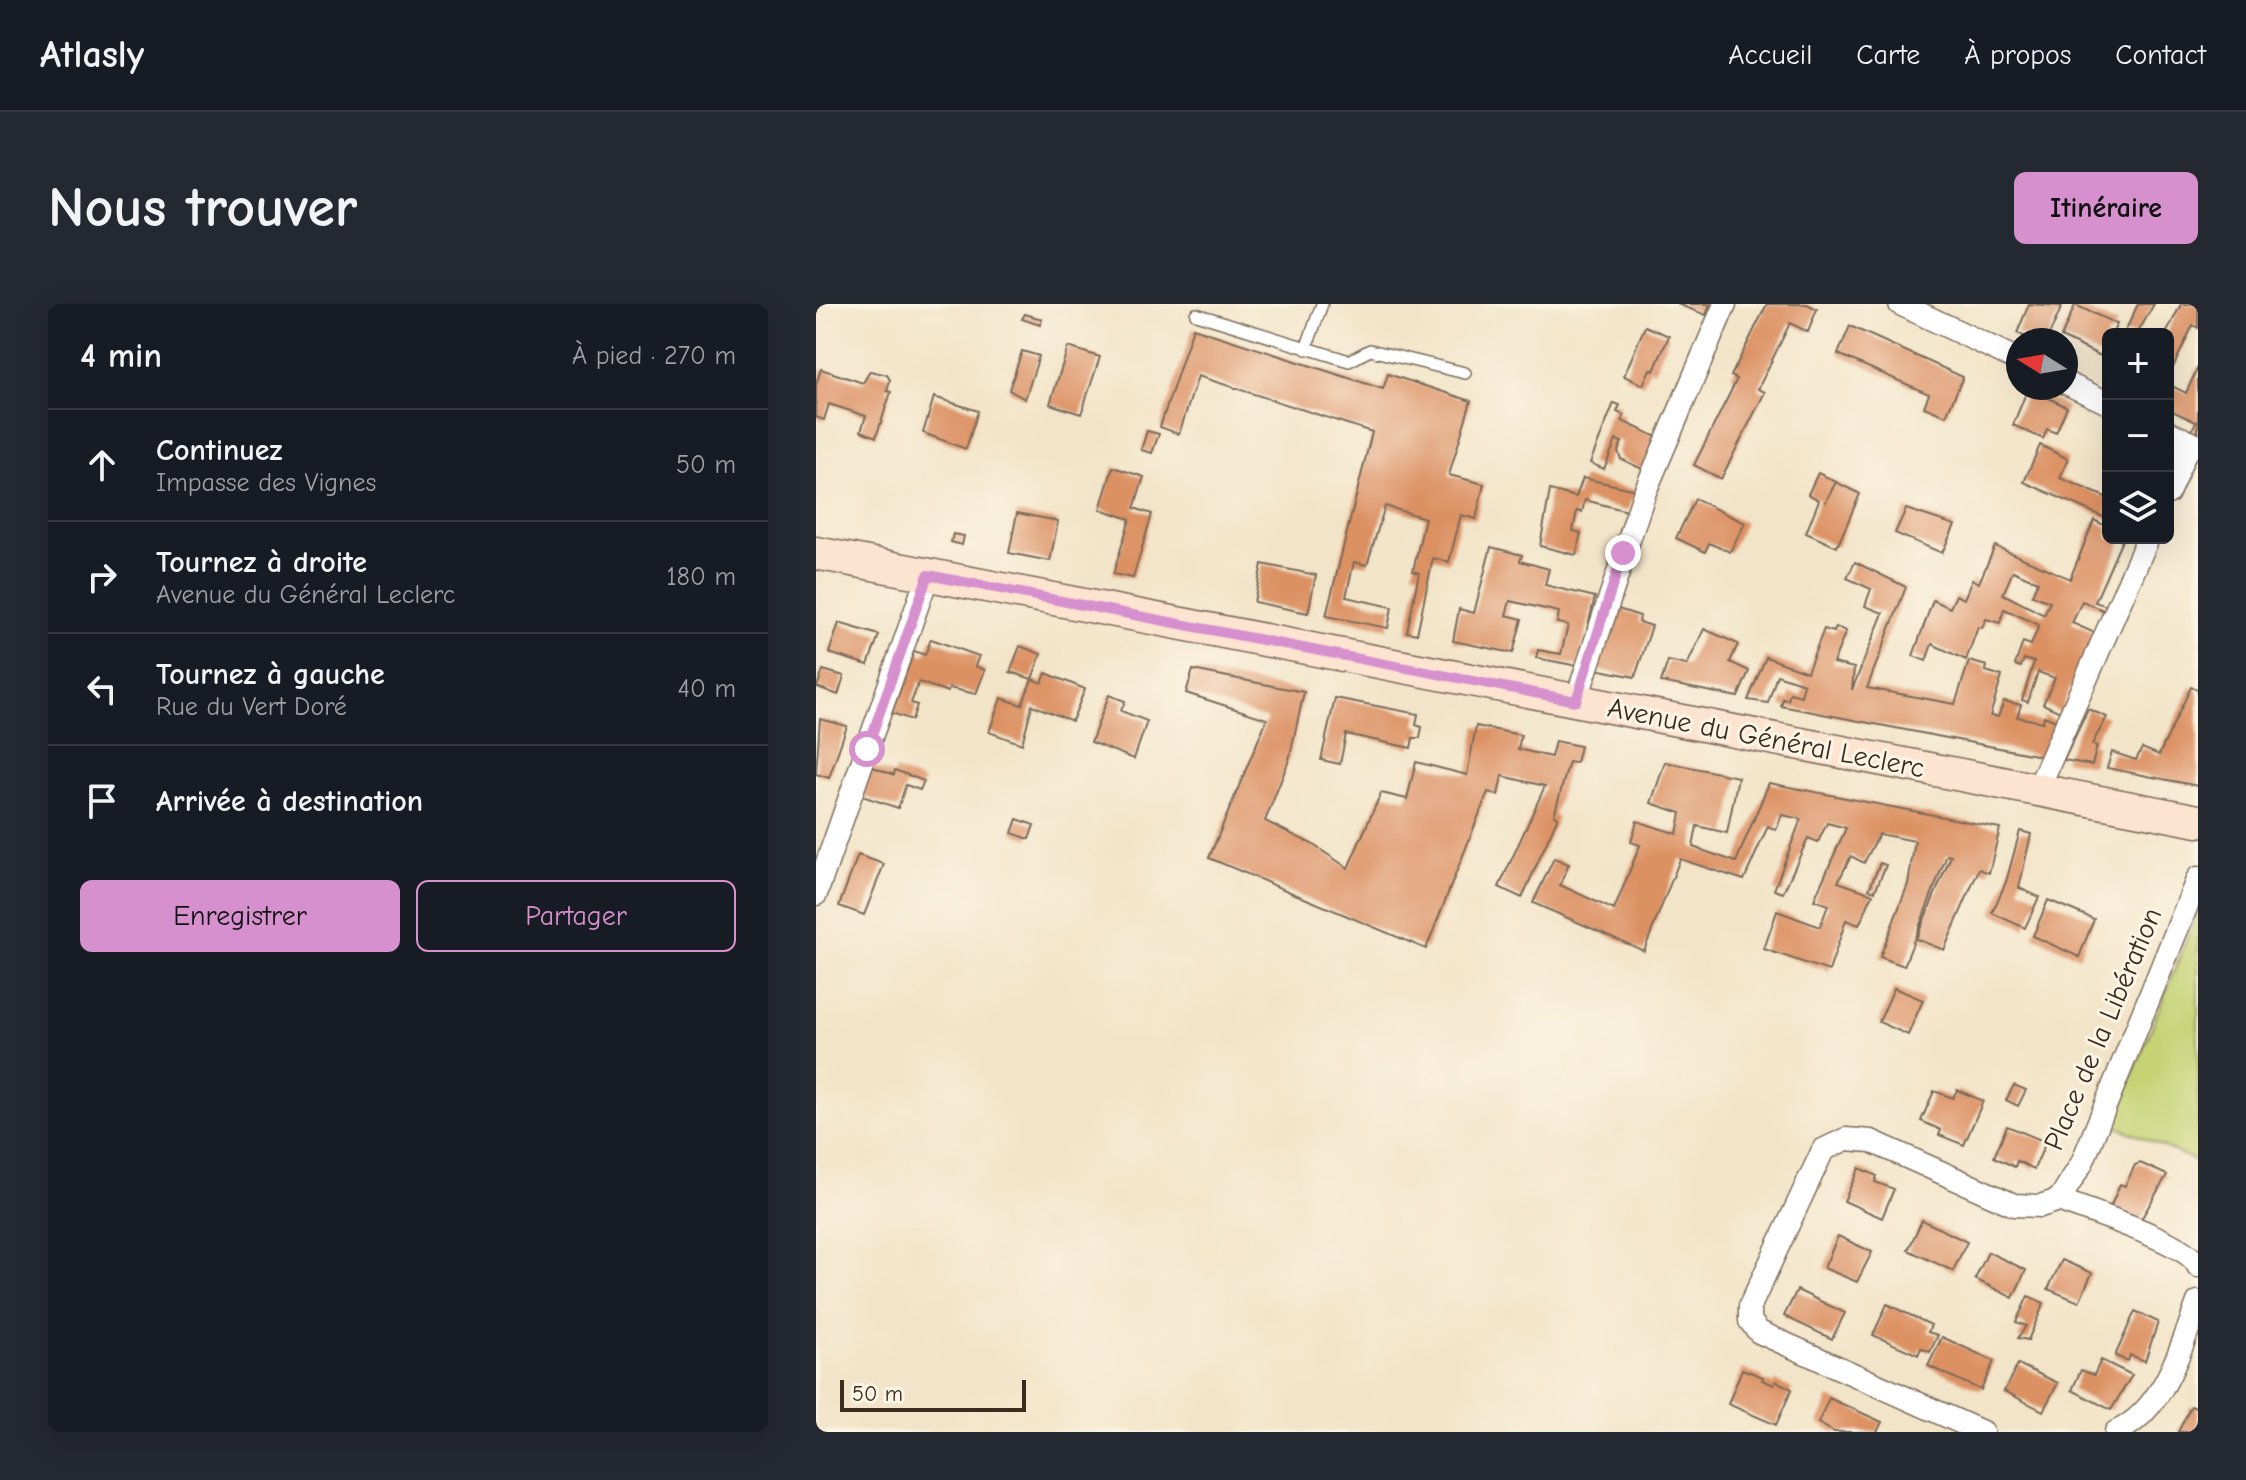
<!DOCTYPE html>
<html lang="fr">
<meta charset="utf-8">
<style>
:root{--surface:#171b24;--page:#242831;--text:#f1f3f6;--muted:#9ea1a6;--line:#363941;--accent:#d690ce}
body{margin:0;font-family:"Comic Neue",sans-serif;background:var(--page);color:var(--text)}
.controls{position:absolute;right:24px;top:24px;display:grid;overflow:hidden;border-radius:12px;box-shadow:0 8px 32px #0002}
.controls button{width:72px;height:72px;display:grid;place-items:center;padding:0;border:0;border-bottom:2px solid var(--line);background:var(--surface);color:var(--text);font:40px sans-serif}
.compass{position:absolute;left:1190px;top:24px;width:72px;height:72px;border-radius:50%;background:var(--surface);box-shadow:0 8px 32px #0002;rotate:281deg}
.scale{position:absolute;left:24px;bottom:20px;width:186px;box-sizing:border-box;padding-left:8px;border:4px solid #3b2a1e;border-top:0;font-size:22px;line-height:28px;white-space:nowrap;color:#3b2a1e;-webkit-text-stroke:6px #fcf5e5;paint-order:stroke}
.stop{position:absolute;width:24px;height:24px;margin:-18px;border:6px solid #d690ce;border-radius:50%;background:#fff}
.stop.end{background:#d690ce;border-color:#fff;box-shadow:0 2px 8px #0008}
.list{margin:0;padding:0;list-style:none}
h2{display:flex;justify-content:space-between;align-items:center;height:104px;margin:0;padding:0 32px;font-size:34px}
h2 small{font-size:26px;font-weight:400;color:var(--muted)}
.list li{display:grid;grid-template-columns:52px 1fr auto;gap:24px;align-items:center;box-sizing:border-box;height:112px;padding:0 32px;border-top:2px solid var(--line)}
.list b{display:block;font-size:30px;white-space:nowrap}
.list p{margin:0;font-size:26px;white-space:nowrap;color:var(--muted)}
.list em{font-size:26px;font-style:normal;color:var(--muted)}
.actions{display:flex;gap:16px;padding:24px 32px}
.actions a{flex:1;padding:18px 0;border:2px solid var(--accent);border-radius:12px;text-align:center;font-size:28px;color:var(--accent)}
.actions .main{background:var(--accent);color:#111}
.icon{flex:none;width:44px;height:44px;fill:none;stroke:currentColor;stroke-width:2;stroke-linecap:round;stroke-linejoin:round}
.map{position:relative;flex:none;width:1382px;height:1128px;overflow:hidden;border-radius:12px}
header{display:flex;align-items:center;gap:48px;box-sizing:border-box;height:112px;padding:0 40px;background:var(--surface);border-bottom:2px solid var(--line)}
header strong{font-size:38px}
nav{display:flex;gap:44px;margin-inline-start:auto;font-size:28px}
.intro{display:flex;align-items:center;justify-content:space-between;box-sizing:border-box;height:192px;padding:0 48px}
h1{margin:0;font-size:56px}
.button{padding:20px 36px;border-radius:12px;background:var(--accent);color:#111;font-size:28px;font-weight:700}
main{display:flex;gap:48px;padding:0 48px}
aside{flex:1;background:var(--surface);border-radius:12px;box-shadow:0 8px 32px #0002}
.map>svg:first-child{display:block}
.green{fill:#c5d375;stroke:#807e4a;stroke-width:2}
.building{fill:#dc9163;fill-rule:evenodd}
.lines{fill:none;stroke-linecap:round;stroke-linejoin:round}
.service-casing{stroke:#7b6b5a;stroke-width:14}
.minor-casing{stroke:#7b6b5a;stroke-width:25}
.secondary-casing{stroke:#7b6b5a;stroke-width:35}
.service{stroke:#fff;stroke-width:11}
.minor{stroke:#fff;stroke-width:22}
.secondary{stroke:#fde4d1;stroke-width:32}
.route{stroke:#d690ce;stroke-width:10}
.labels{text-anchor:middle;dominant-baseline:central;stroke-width:6;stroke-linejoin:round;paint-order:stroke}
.street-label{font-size:28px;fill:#3b2a1e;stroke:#fcf5e5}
</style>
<header>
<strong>Atlasly</strong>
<nav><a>Accueil</a><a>Carte</a><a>À propos</a><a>Contact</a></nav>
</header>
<div class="intro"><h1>Nous trouver</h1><a class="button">Itinéraire</a></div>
<main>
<aside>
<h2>4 min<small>À pied · 270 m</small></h2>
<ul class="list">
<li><svg class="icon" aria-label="ahead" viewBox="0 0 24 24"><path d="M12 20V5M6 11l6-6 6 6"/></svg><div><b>Continuez</b><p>Impasse des Vignes</p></div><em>50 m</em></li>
<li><svg class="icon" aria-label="right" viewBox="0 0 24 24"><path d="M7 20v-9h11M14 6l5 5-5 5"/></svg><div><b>Tournez à droite</b><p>Avenue du Général Leclerc</p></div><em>180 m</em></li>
<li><svg class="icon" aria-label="left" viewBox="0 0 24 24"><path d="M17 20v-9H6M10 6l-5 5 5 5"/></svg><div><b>Tournez à gauche</b><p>Rue du Vert Doré</p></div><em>40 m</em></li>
<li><svg class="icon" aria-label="arrive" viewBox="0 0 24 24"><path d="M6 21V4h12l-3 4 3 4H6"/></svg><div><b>Arrivée à destination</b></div></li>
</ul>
<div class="actions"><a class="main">Enregistrer</a><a>Partager</a></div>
</aside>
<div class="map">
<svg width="1382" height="1128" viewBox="0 0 1382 1128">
<rect width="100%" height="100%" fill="#fcf5e5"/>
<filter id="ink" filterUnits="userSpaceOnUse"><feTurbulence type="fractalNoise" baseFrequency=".0125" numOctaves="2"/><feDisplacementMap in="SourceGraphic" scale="16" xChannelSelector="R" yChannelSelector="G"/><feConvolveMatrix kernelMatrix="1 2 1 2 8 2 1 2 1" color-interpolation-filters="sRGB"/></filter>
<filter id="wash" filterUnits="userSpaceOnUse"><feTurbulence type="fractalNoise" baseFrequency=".006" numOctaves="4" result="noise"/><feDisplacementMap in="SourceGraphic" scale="32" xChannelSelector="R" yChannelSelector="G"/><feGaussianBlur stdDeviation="1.8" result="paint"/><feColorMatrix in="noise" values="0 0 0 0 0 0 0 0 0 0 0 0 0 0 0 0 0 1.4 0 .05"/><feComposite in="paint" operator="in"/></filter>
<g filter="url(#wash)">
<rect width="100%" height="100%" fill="#f2e4c8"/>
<path class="green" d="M1382 607V853L1380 857 1297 821Z"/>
<g id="blocks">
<path class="building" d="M861 0H894L890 11Z
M951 0H991L1001 5 992 28 974 19 942 85 949 88 905 175 878 161 921 75 915 72Z
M1213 0 1246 2 1231 36H1216L1201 29Z
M1322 0H1338L1321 30H1308Z
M1365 0H1382V24L1377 21 1352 74 1350 30Z
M1259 1 1301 20 1296 30H1292L1285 52 1245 33Z
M209 10 226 15 224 21 206 15Z
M829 22 853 32 838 67 834 65 827 81 808 72Z
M1034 22 1147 73 1130 112 1108 103 1113 90 1022 50Z
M377 24 567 85 572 70 655 97 633 171 668 180 660 215 645 211 633 258 617 254 601 330 591 328 603 269 597 267 609 214 569 202 551 261 538 258 530 293 576 303 572 324 510 312 556 128 382 72 363 130 344 123Z
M252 43 284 53 265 110 234 100Z
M206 47 223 52 209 95 193 86Z
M1382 63V134L1374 130 1380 118 1352 105V80L1370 89Z
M5 65 47 79 54 67 71 71 74 76 71 87 75 88 60 133 45 127 50 112 13 100 8 116 0 113V81Z
M1212 84 1251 103 1240 129 1231 125 1227 135 1197 121Z
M118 93 162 107 150 145 107 129Z
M798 99 804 101 801 108 808 111 806 117 841 133 828 166 805 155 802 147 806 138 800 136 788 165 774 159Z
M331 127 343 130 336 149 325 146Z
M1224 141 1252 155 1244 174 1292 194V215L1208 178Z
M297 163 328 173 318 204 336 210 317 274 297 270 314 215 284 205Z
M1002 169 1020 178 1009 199 1020 178 1044 190 1021 243 990 229 1003 196 992 190Z
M767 174 820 186 811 207 769 196 766 208 761 207 757 227 765 229 760 251 724 242 734 186 760 193Z
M879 195 929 219 914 248 893 239 889 248 860 234Z
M1090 205 1139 221 1126 249 1079 229Z
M201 209 242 217 234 257 193 249Z
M1278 216 1292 223V234H1307L1279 298 1291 302 1289 307 1266 297 1256 319 1279 329 1244 408 1227 400 1239 374 1222 368 1212 398 1206 396 1218 358 1208 355 1205 363 1199 361 1207 338 1215 341 1223 321 1188 305 1184 319 1170 315 1166 324 1162 323 1150 356 1116 340 1110 357 1097 352 1117 296 1134 304 1140 291 1148 295 1156 276 1163 279 1179 242 1254 275ZM1197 267 1222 278 1216 291 1234 298 1228 311 1187 290Z
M137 230 148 232 146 241 135 238Z
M675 243 706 251 704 257 733 265 729 281 779 293 762 362 720 354 722 346 745 350 752 321 741 319 743 308 694 297 690 311 706 315 697 349 637 337 643 305 658 309Z
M1039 258 1090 283 1051 384 1139 400 1153 357 1171 362 1170 367 1186 372 1174 412 1182 413 1188 397 1205 401 1201 413 1227 418 1228 412 1240 417 1225 452 965 402 967 395 972 396 974 389 985 392 988 380 961 371 952 399 932 396 950 353 991 368 1008 325 1018 328 1020 323 1030 327 1017 359 1038 364 1036 386 1067 309 1049 302 1055 285 1031 274Z
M446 260 500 271 492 309 438 298Z
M799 304 824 312 823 318 836 322 819 373 780 365Z
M23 319 63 331 52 361 13 349Z
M888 325 922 340 914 358 933 367 922 393 845 378 852 357 871 361Z
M115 335 163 352 159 362 169 366 160 390 133 384 132 388 103 378 95 399 101 401 96 416 76 409 98 347 109 351Z
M204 342 225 350 216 375 194 368Z
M7 366 28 372 22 391 1 383Z
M377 366 488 388 473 456 449 517 496 540 532 564 565 489 591 495 600 458 651 471 660 422 705 431 702 445 735 453 739 437 764 442 760 459 753 458 738 511 742 513 706 594 683 583 729 482 686 472 682 491 672 488 610 645 393 554 451 415 370 389Z
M230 369 269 385 256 417 216 401 206 440 173 428 185 394 206 401 216 375 226 379Z
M1375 383 1382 386V482L1291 464 1296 448 1320 456 1326 444 1343 451Z
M293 391 309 397 305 407 331 417 318 455 275 438Z
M519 394 602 410 600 421 606 423 604 434H597L595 444 530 430 524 460 505 456Z
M1272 405 1291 413 1276 440 1281 442 1276 461 1248 456Z
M4 415 31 422 13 474 0 470Z
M849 458 922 473 911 529 881 522 877 543 920 558 953 479 1184 524 1173 569 1163 565 1128 646 1100 635 1135 552 1131 551 1088 662 1064 653 1092 580 1099 537 1063 530 1048 559 1035 552 1022 578 1057 590 1043 621 1030 616 1013 667 948 645 961 607 1004 623 1012 601 998 596 1030 524 1011 519 1002 538 992 534 967 589 958 586 985 515 966 511 960 526 952 522 928 576 864 555 828 647 717 599 738 554 753 560 744 581 798 606 824 541 815 538 821 517 861 530 865 509 835 499Z
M57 463 78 471 79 466 108 477 104 486 90 481 82 504 46 492Z
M201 515 218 521 213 535 196 529Z
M1204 527 1215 530 1203 584 1223 593 1209 624 1176 609 1190 578Z
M42 551 68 560 48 611 23 602Z
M1064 559 1070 561 1059 587 1053 585Z
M1232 596 1278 615 1263 653 1217 632Z
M1078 684 1107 696 1092 731 1063 718Z
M1198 781 1210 786 1202 802 1190 796Z
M1141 786 1167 797 1148 841 1123 831 1125 826 1105 817 1118 787 1137 794Z
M1191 822 1230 838 1218 865 1201 857 1199 863 1178 853Z
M1324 859 1351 871 1324 917 1294 904 1304 880 1309 882 1319 861Z
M1043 864 1061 872 1059 878 1078 885 1066 914 1028 897Z
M1106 916 1151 938 1137 967 1092 946Z
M1022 932 1056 948 1041 978 1008 964Z
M1172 948 1210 966 1197 994 1159 975Z
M1246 956 1276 969 1263 998 1232 985Z
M981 986 1029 1009 1016 1035 968 1012Z
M1212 992 1228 999 1212 1036 1202 1034 1210 1022 1200 1018Z
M1071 1000 1115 1021 1112 1028 1122 1031 1114 1048 1105 1044 1102 1051 1057 1031Z
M1319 1007 1342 1018 1329 1057 1314 1051 1312 1057 1299 1052Z
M1126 1033 1178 1057 1165 1086 1112 1062Z
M1285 1056 1316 1071 1295 1106 1256 1086 1265 1066 1278 1071Z
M1202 1060 1242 1079 1227 1107 1188 1087Z
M926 1065 947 1073 946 1076 958 1081 960 1077 976 1085 960 1121 912 1100Z
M1013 1094 1066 1118 1061 1128H1018L1002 1119Z
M1375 1102 1382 1105V1128H1362Z"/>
</g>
</g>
<g filter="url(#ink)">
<use href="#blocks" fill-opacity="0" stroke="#7b6b5a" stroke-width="2"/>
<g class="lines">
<defs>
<path id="service" d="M380 10 533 57 554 46 649 69
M490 45 506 0"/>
<path id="minor" d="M1084 0 1202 56
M1250 79 1292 99
M1352 128 1382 142
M1352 189 1374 138
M760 397 828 190 909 0
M1222 485 1332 234
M0 590 112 271
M1243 896 1266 859 1382 574
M1166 1128 943 1028 934 1017V1002L1007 846 1030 835 1055 837 1198 901 1224 902 1243 896C1271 907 1372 938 1382 962
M1300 1128C1348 1106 1365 1044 1382 998"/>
<path id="secondary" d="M0 249 1382 517"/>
</defs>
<use href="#service" class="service-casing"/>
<use href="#minor" class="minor-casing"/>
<use href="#secondary" class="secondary-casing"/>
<use href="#service" class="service"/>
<use href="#minor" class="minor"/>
<use href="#secondary" class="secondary"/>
</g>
</g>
<g class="lines" filter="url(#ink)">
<path class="route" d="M51 445 112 271 760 397 807 249"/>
</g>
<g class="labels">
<g class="street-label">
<text transform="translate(950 434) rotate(11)">Avenue du Général Leclerc</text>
<text transform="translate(1287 725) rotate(-67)">Place de la Libération</text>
</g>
</g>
</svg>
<div class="controls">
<button>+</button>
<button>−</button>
<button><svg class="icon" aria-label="layers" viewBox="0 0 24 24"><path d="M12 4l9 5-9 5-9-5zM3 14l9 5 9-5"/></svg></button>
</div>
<svg class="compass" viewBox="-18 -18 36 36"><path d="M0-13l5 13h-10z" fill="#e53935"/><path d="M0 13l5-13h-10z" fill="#9ea1a6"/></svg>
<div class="scale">50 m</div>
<div class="stop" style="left:51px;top:445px"></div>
<div class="stop end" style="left:807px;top:249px"></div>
</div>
</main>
